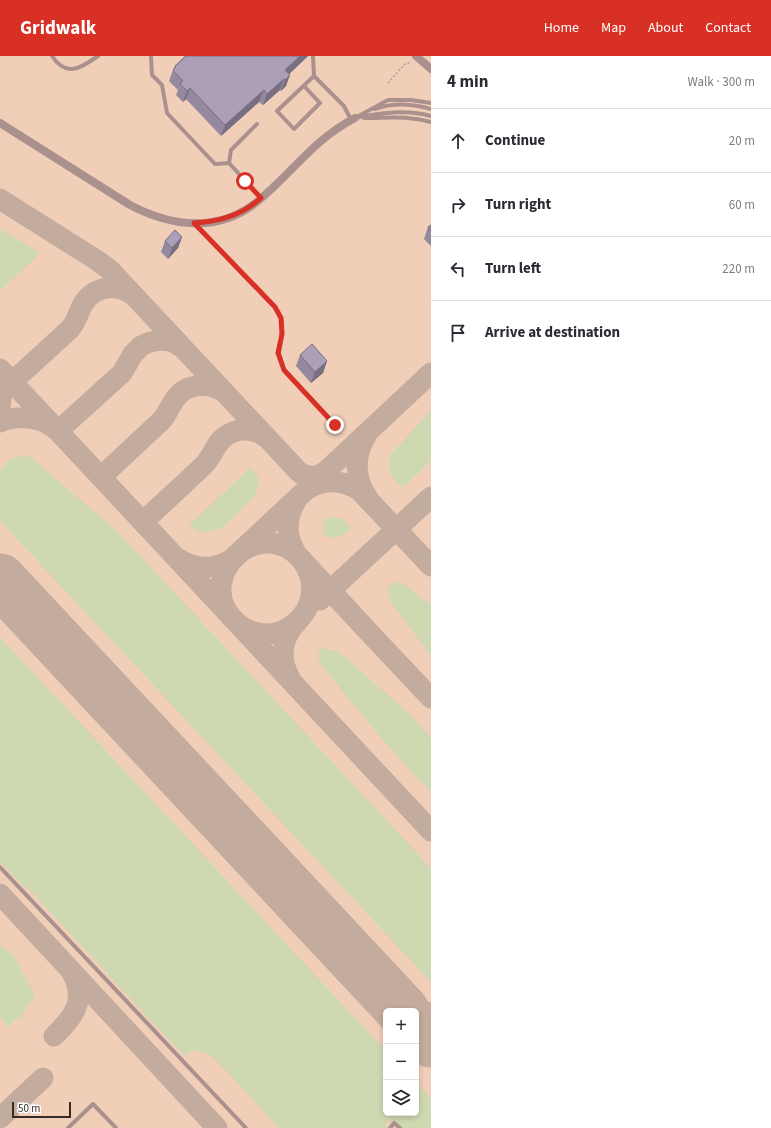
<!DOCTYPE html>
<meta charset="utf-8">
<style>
:root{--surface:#fff;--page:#f7f7f7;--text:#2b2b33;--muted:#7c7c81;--line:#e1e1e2;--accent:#d93025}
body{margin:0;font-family:"Source Sans 3",sans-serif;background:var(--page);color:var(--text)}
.controls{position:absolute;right:12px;bottom:12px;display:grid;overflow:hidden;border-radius:6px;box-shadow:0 2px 6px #0003}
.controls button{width:36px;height:36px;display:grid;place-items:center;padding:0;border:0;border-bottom:1px solid var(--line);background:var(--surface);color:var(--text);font:20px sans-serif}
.scale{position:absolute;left:12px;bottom:10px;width:59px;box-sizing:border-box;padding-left:4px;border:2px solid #352b24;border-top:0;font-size:11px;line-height:14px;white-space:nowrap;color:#352b24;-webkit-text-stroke:3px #fff;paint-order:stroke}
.stop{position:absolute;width:12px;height:12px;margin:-9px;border:3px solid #d93025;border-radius:50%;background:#fff}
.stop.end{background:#d93025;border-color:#fff;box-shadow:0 1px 4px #0008}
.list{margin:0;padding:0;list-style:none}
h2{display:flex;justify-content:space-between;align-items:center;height:52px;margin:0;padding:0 16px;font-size:17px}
h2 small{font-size:13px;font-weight:400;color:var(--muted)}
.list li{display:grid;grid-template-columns:26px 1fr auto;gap:12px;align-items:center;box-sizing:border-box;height:64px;padding:0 16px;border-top:1px solid var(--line)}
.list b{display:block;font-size:15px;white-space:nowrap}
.list em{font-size:13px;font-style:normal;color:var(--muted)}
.icon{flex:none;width:22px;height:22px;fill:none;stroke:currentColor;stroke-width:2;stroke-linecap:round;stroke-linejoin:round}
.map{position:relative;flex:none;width:431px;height:1072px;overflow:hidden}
header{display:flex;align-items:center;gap:24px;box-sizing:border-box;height:56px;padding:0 20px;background:var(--accent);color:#fff}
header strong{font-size:19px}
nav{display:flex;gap:22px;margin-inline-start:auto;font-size:14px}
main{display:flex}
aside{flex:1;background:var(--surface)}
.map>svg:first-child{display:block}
.built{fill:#f0ceb8;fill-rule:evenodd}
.green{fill:#cfd9b1}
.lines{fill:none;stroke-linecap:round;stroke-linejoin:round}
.taxiway{stroke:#c3ac9d;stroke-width:21}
.runway{stroke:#c3ac9d;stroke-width:53}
.path{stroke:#b6a092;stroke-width:1.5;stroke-dasharray:2 2;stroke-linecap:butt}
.lane{stroke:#ab918d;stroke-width:4}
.street{stroke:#ab918d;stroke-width:8}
.wall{fill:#94899e}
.shaded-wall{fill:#786f81}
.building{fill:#ac9fb8;stroke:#786f81}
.route{stroke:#d93025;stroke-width:5}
</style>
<header>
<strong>Gridwalk</strong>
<nav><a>Home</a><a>Map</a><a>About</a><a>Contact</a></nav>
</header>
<main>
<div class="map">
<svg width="431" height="1072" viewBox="0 0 431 1072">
<rect width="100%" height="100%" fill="#f8dcca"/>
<path class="built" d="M0 0H431V1072H0ZM386 955H416V1057H386Z"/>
<path class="green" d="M0 173 39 196 33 204 0 235Z
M431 355V405L403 432C395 427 387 413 389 403 390 401 391 399 392 397Z
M23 399 32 402 118 476 431 812V926L0 465V415L8 404 15 401Z
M250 412C257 417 261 424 257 434 254 443 229 467 220 472 216 474 208 477 202 476 197 476 193 472 189 469Z
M328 461C338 460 346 463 351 473 343 480 333 485 323 478L324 465Z
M392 526 404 528 423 544 425 543 431 549V600L390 545 387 533Z
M0 581 386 995V1057H416V1027L431 1043V1072H403L389 1062 386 1066 387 1072H279L218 1006C207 996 198 990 184 1000L27 831 25 832 0 806Z
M323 592 339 596 410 658 431 682V736C392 697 358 654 323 611L318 602 319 595Z
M0 889 13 898 35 939 20 963 19 964 17 962 8 971 0 961Z"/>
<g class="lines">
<path class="taxiway" d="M0 143 98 205 110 214 299 416C311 424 320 420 330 412
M0 313 431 775
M0 321 2 335 0 352
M12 326 70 273C77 265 78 257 83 248 94 230 117 227 133 239
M0 366C21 358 41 361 58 375L122 317 133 298 141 290 150 286 161 284 171 285 183 292
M366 380C354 399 354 424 368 442
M101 421 162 364C168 357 170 349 176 342 187 327 209 326 224 336
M309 432C325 423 343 424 359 434L431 510
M296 445C285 463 286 483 298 500
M143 466C163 447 184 428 204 409 214 399 216 384 229 378 241 371 256 373 267 382
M179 503C196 514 215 514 232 503L431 317
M301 503C337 550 274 605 233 563 194 521 258 457 301 503 322 526 343 548 364 571L431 642
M320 544 431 441
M290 622C279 603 281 581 298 565
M0 838 217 1072
M54 980C74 961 87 944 72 917
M0 1062 43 1022"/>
<path class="runway" d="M0 524 403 955
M416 969 431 985"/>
<path class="path" d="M388 27 405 8 411 6"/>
<path class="lane" d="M52 0C66 22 81 12 98 0
M151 0 152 19 162 29 167 57 215 108 229 107 261 142
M313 0 314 20 344 50 351 64
M304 30 320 47 294 73 277 55 314 20
M375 53C394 46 412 48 431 53
M359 61C384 57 406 53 431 60
M355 62 388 44H411L431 47
M364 62C388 62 407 59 431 66
M229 107 231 94 257 68
M194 167 275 251 281 262 282 277 279 297 284 314 335 369
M0 811 246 1072
M68 1072 93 1048 116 1072
M390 1072 394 1067 400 1072"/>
<path class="street" d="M416 0 431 13
M0 67 130 149C172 171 219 177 258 145 292 117 314 83 355 62"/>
</g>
<path class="wall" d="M185 0H308L307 1 289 18 286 30 281 35 280 34 263 49 259 46 221 80 186 43 183 46 176 39 178 34 169 25 173 14 175 10Z
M431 169V190L424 183 428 171Z
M182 181 178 192 168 203 161 196 165 185Z
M300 299 327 305 323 317 311 327 296 310Z"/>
<path class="shaded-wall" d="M300 0H308L307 1 284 23 280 34 263 49 267 38 285 14Z
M290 19 286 30 281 35 285 24Z
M190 32 186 43 183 46 187 35Z
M264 34 259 46 221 80 225 69Z
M182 181 178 192 168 203 172 192Z
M327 305 323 317 311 327 315 316Z"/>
<path class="building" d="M186 0H300L285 14 290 19 285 24 284 23 267 38 264 34 225 69 190 32 187 35 180 28 183 25 173 14 176 11 175 10Z
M431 169V175L428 171Z
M175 174 182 181 172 192 165 185Z
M312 288 327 305 315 316 300 299Z"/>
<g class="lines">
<path class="route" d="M245 125 261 142C242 159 218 166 194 167L275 251 281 262 282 278 278 297 284 314 335 369"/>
</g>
</svg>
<div class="controls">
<button>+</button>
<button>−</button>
<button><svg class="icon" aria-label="layers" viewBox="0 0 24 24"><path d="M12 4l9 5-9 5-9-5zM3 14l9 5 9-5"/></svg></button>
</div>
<div class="scale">50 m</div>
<div class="stop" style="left:245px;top:125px"></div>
<div class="stop end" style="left:335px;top:369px"></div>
</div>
<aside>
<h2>4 min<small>Walk · 300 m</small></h2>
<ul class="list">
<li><svg class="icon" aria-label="ahead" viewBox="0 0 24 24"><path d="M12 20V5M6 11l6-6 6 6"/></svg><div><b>Continue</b></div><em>20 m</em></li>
<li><svg class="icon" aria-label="right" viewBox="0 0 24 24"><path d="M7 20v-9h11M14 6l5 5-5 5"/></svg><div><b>Turn right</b></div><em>60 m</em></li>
<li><svg class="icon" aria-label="left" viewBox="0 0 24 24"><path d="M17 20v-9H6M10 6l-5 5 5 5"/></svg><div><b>Turn left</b></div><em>220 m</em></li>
<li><svg class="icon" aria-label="arrive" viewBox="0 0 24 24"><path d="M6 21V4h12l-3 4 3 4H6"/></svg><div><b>Arrive at destination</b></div></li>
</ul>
</aside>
</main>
